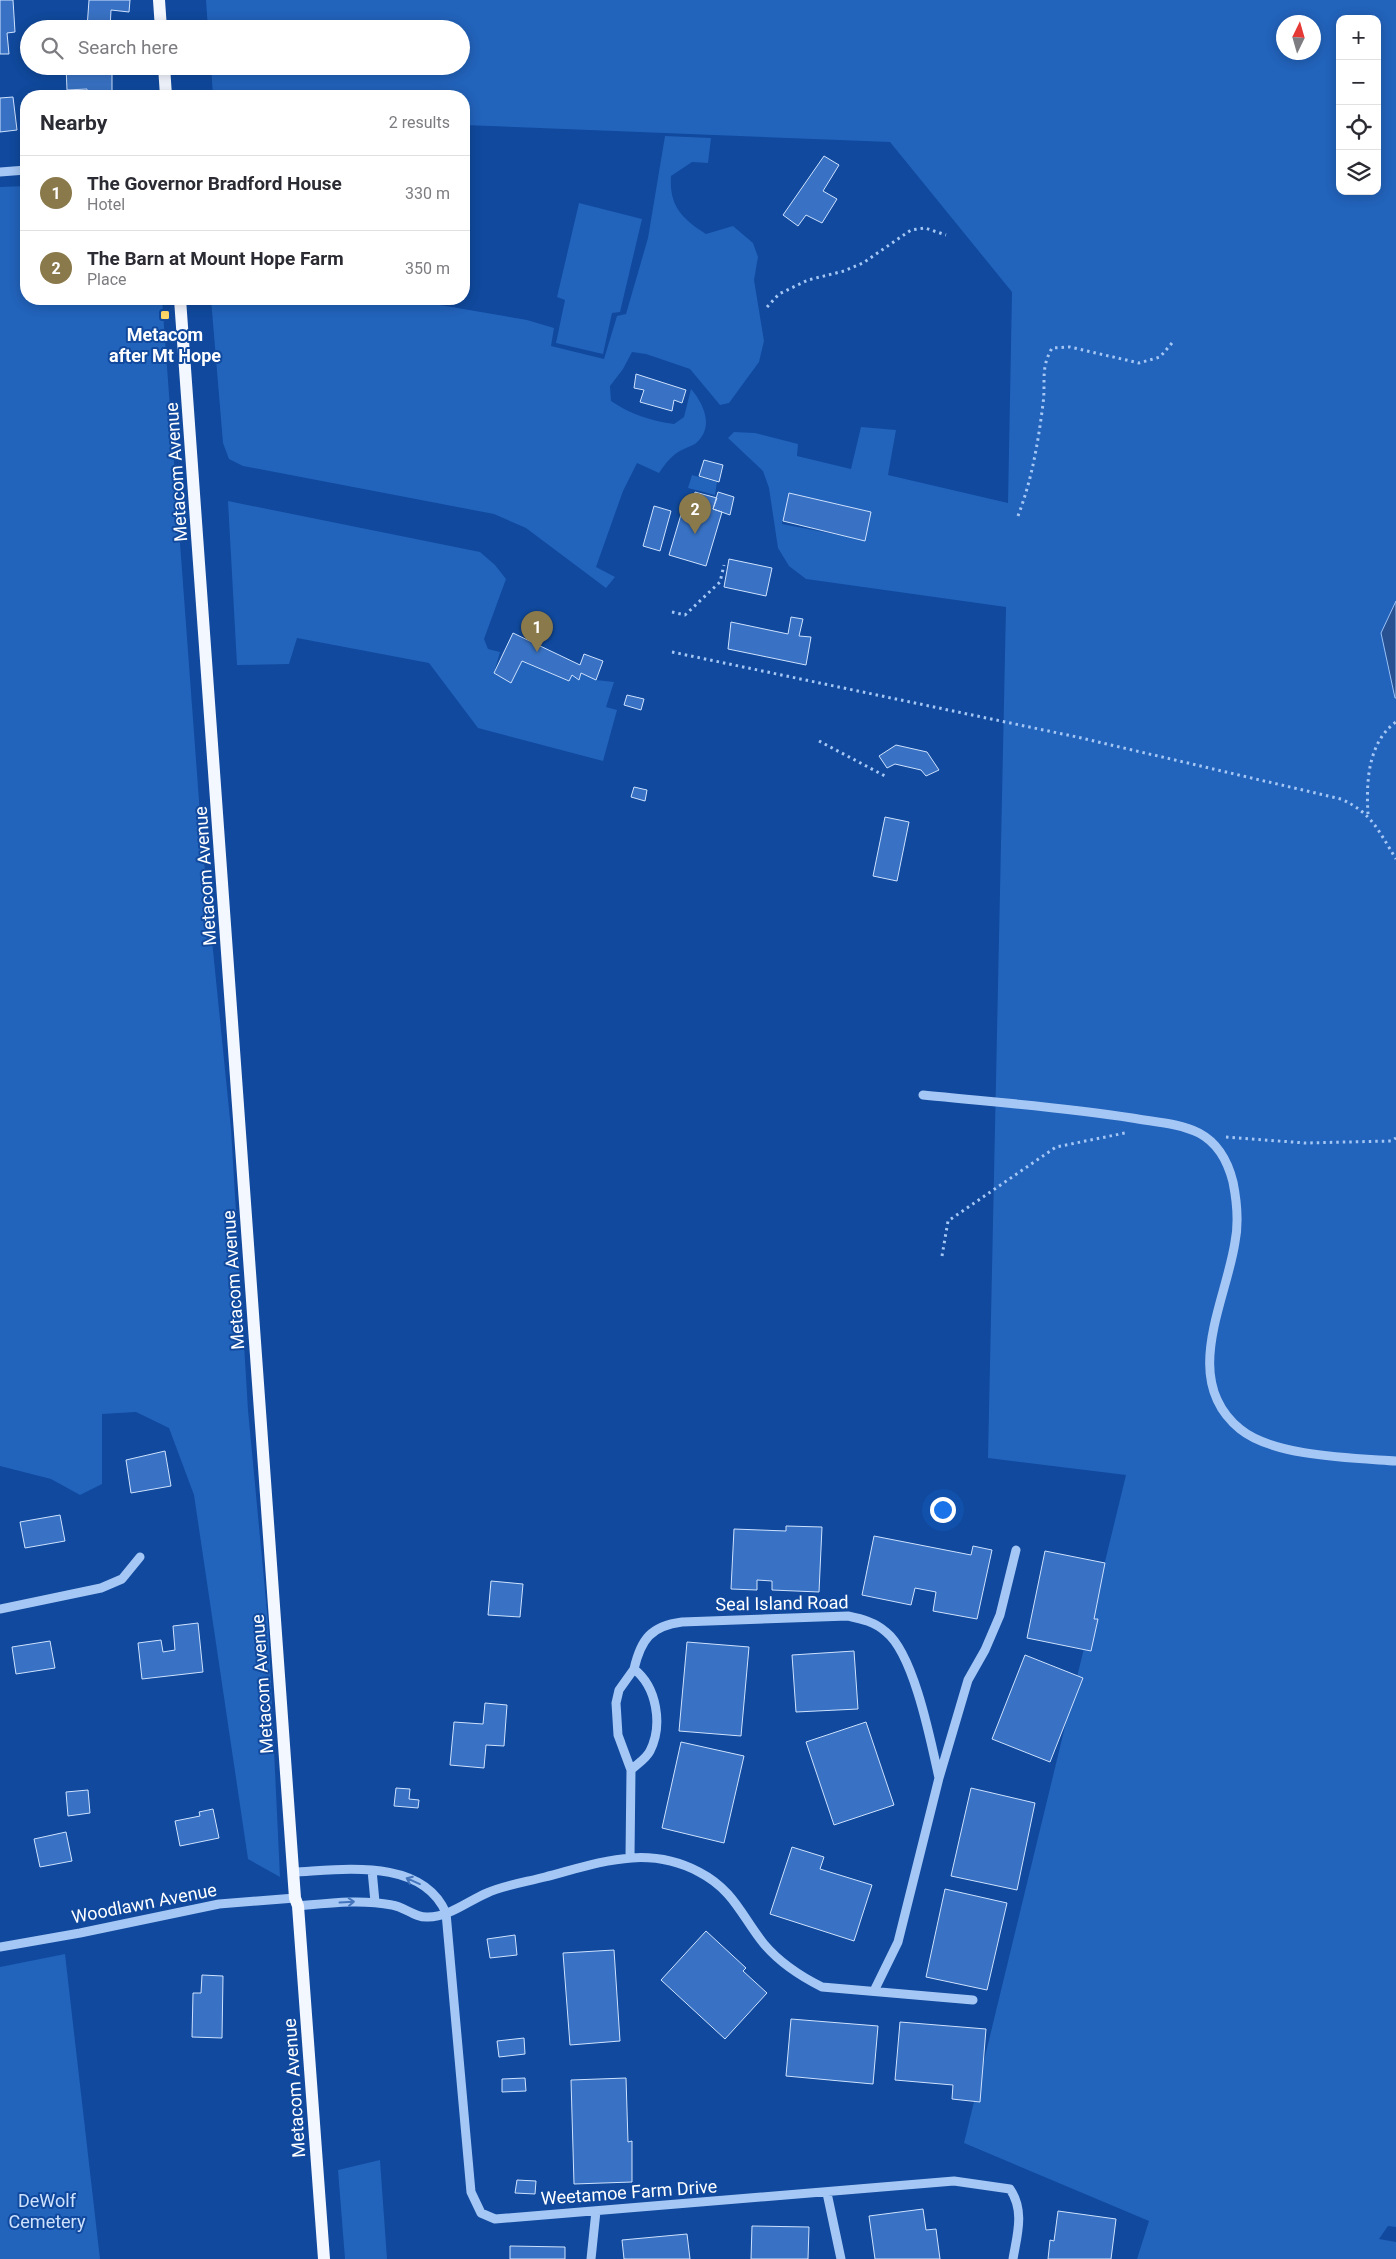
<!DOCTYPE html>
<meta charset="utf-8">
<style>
:root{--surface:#fff;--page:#f2f2f3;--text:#2b2b33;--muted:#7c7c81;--line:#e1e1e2;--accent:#8a794b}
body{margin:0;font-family:Roboto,sans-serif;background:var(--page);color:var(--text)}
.controls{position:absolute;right:15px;top:15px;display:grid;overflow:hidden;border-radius:10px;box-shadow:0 2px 12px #0003}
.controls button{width:45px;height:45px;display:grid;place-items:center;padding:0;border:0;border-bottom:1px solid var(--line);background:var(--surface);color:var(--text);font:25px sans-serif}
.compass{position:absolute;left:1276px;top:15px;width:45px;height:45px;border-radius:50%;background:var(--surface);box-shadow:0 2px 12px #0003;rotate:5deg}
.you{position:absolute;left:942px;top:1509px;width:18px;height:18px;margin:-12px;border:4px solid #fff;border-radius:50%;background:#1a73e8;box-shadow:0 0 0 8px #1a73e833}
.badge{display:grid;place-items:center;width:32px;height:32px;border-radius:50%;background:var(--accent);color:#fff;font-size:16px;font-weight:700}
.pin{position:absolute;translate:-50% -41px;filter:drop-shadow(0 1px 2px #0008)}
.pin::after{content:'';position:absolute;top:26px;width:18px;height:15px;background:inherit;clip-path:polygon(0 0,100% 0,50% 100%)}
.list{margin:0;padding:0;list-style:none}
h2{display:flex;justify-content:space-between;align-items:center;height:65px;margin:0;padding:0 20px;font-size:21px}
h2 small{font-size:16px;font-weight:400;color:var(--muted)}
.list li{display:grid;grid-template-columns:32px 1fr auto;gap:15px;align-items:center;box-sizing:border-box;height:75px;padding:0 20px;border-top:1px solid var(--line)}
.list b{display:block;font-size:19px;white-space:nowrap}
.list p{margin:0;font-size:16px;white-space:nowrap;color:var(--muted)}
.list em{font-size:16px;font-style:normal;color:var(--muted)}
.icon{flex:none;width:28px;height:28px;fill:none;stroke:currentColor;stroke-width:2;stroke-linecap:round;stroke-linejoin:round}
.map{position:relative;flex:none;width:1396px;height:2259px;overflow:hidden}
.search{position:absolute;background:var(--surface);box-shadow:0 2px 12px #0003;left:20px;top:20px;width:450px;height:55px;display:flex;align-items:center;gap:12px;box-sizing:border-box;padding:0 18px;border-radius:28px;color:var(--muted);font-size:19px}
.panel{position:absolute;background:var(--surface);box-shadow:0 2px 12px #0003;left:20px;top:90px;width:450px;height:215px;border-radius:20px}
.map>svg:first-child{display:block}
.green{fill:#2263bb;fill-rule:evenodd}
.water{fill:#275190;stroke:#97c1f8}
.building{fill:#3972c4;stroke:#cee2fe}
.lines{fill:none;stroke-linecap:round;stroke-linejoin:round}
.path{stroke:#a5c7f5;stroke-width:3;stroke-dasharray:2.5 4;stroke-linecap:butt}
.minor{stroke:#a5c7f5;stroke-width:9}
.major{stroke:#f3f7ff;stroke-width:12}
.oneway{stroke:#4475bc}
.poi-dot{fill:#ffd869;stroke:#10499d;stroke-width:2}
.labels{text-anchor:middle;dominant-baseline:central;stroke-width:4;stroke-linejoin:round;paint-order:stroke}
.poi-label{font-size:18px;font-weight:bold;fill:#fff;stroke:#10499d}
.street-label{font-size:18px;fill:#fff;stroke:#10499d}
.park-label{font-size:18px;fill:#cee2fe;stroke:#10499d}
</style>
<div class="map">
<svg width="1396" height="2259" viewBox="0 0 1396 2259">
<rect width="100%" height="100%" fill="#10499d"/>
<path class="green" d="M206 0H1396V2227L1388 2226 1379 2239 1396 2242V2259H1137L1149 2221 964 2143 1126 1475 988 1458 1006 607 806 579 789 566 778 548 769 488 763 471 728 438 734 432 755 433 798 444 797 456 851 469 861 427 896 430 888 475 1008 503 1012 292 890 142 464 125V96H213L211 66H461V29H208ZM1340 19H1377V191H1340ZM1284 22H1314V52H1284ZM789 493 871 512 865 540 782 524Z
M665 136 711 138 708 163 692 162 671 176C669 206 682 219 706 234L733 226 753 243 758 257 754 280 764 341 759 362 729 403 720 405 690 369 646 354 632 352 623 369 610 386 611 401C630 414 651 421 674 424L684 417 691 389C704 404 715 428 695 444 692 446 687 447 684 449 672 454 666 463 659 473L637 463 623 491 596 567 615 577 606 588 526 528 494 514 243 466 229 459 223 443 211 299H405L527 320 554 328 551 346 604 359 617 316 626 314 648 238Z
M26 186V299H162L202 841 231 1129 248 1410 268 1622 280 1877 248 1859 194 1495 169 1428 136 1412 102 1414V1484L80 1495 51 1479 0 1466V187Z
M579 203 642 219 620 312 612 313 603 354 556 343 565 300 557 297Z
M692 475 717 482 715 495 688 488Z
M228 501 480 552 495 565 506 579 484 639 488 649 500 652 494 673 511 683 522 661 568 681 572 675 579 679 581 673 596 680 614 682 606 707 617 710 603 761 478 728 429 663 297 638 289 664 237 665Z
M65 1954 100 2259H0V1967Z
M380 2160 387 2259H345L338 2170Z"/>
<path class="water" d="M1396 601V698H1395L1381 633Z"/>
<path class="building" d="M0 0H13L15 32 7 33 9 54H0Z
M89 0H130L129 12 111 10 110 29 87 28Z
M66 66H112V96H87V89L67 90Z
M13 97 17 130 0 132V98Z
M824 156 839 165 823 191 837 199 822 223 806 215 798 226 783 215Z
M636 374 686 390 682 403 674 400 672 411 640 402 644 390 634 388Z
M704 460 723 465 719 482 699 476Z
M695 492 717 498 713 509 722 512 706 566 669 555 685 501 692 503Z
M718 492 734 497 730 515 713 509Z
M789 493 871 512 865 541 783 521Z
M654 506 671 511 660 551 643 546Z
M729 559 772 568 766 596 724 587Z
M791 617 803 619 799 636 811 637 806 665 728 649 731 622 788 634Z
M513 633 580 665 584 654 603 661 596 680 581 673 579 680 572 675 569 681 522 661 511 683 494 673Z
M627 695 644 699 641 710 624 705Z
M896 745 927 752 939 770 926 776 921 770 895 764 887 768 879 756Z
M634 787 647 790 645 801 631 797Z
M885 817 909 822 897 881 873 876Z
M165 1451 171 1486 131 1493 126 1460Z
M60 1515 65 1541 25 1548 20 1522Z
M786 1526 822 1527 819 1592 772 1590V1581L757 1580V1590L731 1589 734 1529 786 1531Z
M874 1536 971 1555 973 1546 992 1550 977 1619 933 1611 936 1592 915 1588 911 1605 862 1595Z
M1045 1551 1105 1563 1094 1619H1098L1091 1651 1027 1638Z
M491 1581 523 1584 520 1617 488 1615Z
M198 1623 203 1672 142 1679 138 1643 161 1640 163 1652 175 1650 173 1626Z
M50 1641 55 1668 16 1674 12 1647Z
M687 1642 749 1647 741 1736 679 1731Z
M854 1651 858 1709 796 1712 792 1655Z
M1025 1655 1083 1678 1050 1762 992 1739Z
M485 1703 507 1705 504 1746 486 1745 484 1768 450 1765 454 1722 483 1724Z
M866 1722 894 1805 834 1825 806 1742Z
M681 1742 744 1756 724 1843 662 1828Z
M396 1788 410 1789 409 1799 419 1800 418 1808 394 1806Z
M971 1788 1035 1803 1017 1890 951 1876Z
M88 1790 90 1813 68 1816 66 1792Z
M213 1809 219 1838 180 1846 175 1821 200 1816 199 1812Z
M66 1832 72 1861 40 1867 34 1839Z
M792 1847 824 1857 820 1869 872 1885 854 1941 770 1914Z
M945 1889 1007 1903 987 1990 926 1977Z
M706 1931 746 1968 743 1971 767 1993 725 2039 661 1980Z
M515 1935 517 1955 490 1958 487 1939Z
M614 1950 620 2041 570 2045 563 1953Z
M202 1975 223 1976 222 2038 192 2037 193 1993H201Z
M791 2019 878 2026 873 2084 786 2076Z
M900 2022 986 2029 980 2102 952 2099 953 2085 895 2080Z
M524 2038 525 2054 499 2057 497 2041Z
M525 2078 526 2091 502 2092V2079Z
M626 2078 628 2142 632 2141V2182L574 2184 571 2080Z
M517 2180 536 2181 535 2194 515 2193Z
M923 2209 926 2230 936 2229 940 2259H875L869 2216Z
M1058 2211 1116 2219 1111 2259H1048L1050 2240 1054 2241Z
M752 2226 809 2227 808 2259H751Z
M687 2234 690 2259H624L622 2240Z
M510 2246 565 2247V2259H510Z"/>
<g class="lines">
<path class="path" d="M767 307 779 294 808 280 844 271 863 263 911 230 925 228 946 235
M1018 516C1032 479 1038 443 1043 404 1046 381 1040 369 1052 348L1070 347 1139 363 1160 357 1172 343
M672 612 685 615 720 582 724 565
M672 652 1077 737 1341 799C1372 813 1378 830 1396 859
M819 741 885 776
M1368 814C1366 782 1368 742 1396 722
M1226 1137 1305 1143 1391 1141 1396 1138
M942 1256 948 1221 1056 1147 1125 1133"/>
<path class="minor" d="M0 172 26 170
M923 1095C993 1102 1063 1107 1132 1118 1154 1122 1179 1123 1199 1133 1218 1143 1228 1162 1233 1182 1237 1202 1239 1222 1235 1242 1226 1302 1180 1380 1240 1429 1274 1457 1354 1458 1396 1461
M0 1609 101 1588 122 1579 140 1557
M631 1770C637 1764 646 1759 650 1751 663 1725 657 1687 634 1669 641 1639 651 1626 682 1622L848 1616C862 1619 875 1622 886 1632 914 1654 931 1742 939 1778
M630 1857 631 1770 618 1735 616 1703 619 1690 634 1669
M372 1870 375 1902
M293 1872C342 1870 422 1857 446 1913L471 2192 481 2213 495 2219 954 2181 1010 2189C1025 2211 1017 2235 1013 2259
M298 1906C330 1903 361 1899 392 1905 405 1907 415 1918 428 1917 449 1917 468 1901 487 1893 505 1885 526 1882 545 1877 599 1863 646 1844 699 1872 734 1890 742 1917 764 1944 780 1963 800 1976 822 1987L973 2000
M0 1947 80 1933 219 1904 295 1898
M874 1991 898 1942 939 1778 968 1680 985 1650 1000 1615 1016 1550
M827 2193 841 2259
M591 2259 596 2211"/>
<path class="major" d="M159 0 161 29
M164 66 166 96
M180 299 295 1898 298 1906 324 2259"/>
</g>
<defs><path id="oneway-shaft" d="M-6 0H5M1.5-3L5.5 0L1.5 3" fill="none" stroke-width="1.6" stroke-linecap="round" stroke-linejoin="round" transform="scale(1.25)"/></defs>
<g class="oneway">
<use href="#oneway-shaft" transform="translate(413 1881) rotate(-156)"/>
<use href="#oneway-shaft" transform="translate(347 1902) rotate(-3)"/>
</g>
<rect class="poi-dot" x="160" y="310" width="10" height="10" rx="2.5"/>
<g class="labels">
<g class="poi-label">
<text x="165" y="334">Metacom<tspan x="165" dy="21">after Mt Hope</tspan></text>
</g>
<g class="street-label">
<text transform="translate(176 472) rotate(-94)">Metacom Avenue</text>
<text transform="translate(205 876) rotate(-94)">Metacom Avenue</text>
<text transform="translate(233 1280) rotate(-94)">Metacom Avenue</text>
<text transform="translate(782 1603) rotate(-1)">Seal Island Road</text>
<text transform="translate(262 1684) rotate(-94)">Metacom Avenue</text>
<text transform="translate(144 1903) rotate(-11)">Woodlawn Avenue</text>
<text transform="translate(294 2088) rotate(-94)">Metacom Avenue</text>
<text transform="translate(629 2192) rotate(-4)">Weetamoe Farm Drive</text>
</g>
<g class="park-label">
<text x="47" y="2200">DeWolf<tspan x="47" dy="21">Cemetery</tspan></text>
</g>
</g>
</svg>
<div class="controls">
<button>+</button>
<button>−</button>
<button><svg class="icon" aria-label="locate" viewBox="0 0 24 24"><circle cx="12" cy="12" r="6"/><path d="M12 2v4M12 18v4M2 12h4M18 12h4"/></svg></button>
<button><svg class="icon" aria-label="layers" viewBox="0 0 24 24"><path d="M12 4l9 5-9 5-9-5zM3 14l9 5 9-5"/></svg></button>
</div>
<svg class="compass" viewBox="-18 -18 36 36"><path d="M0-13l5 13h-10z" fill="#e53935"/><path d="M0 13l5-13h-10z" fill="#7c7c81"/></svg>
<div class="you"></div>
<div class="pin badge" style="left:537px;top:652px">1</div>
<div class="pin badge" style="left:695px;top:534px">2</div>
<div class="search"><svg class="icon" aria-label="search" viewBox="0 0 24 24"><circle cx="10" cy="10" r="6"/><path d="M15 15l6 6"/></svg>Search here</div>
<section class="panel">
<h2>Nearby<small>2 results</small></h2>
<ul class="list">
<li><span class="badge">1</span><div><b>The Governor Bradford House</b><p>Hotel</p></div><em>330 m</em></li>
<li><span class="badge">2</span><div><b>The Barn at Mount Hope Farm</b><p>Place</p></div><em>350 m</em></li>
</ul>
</section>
</div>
